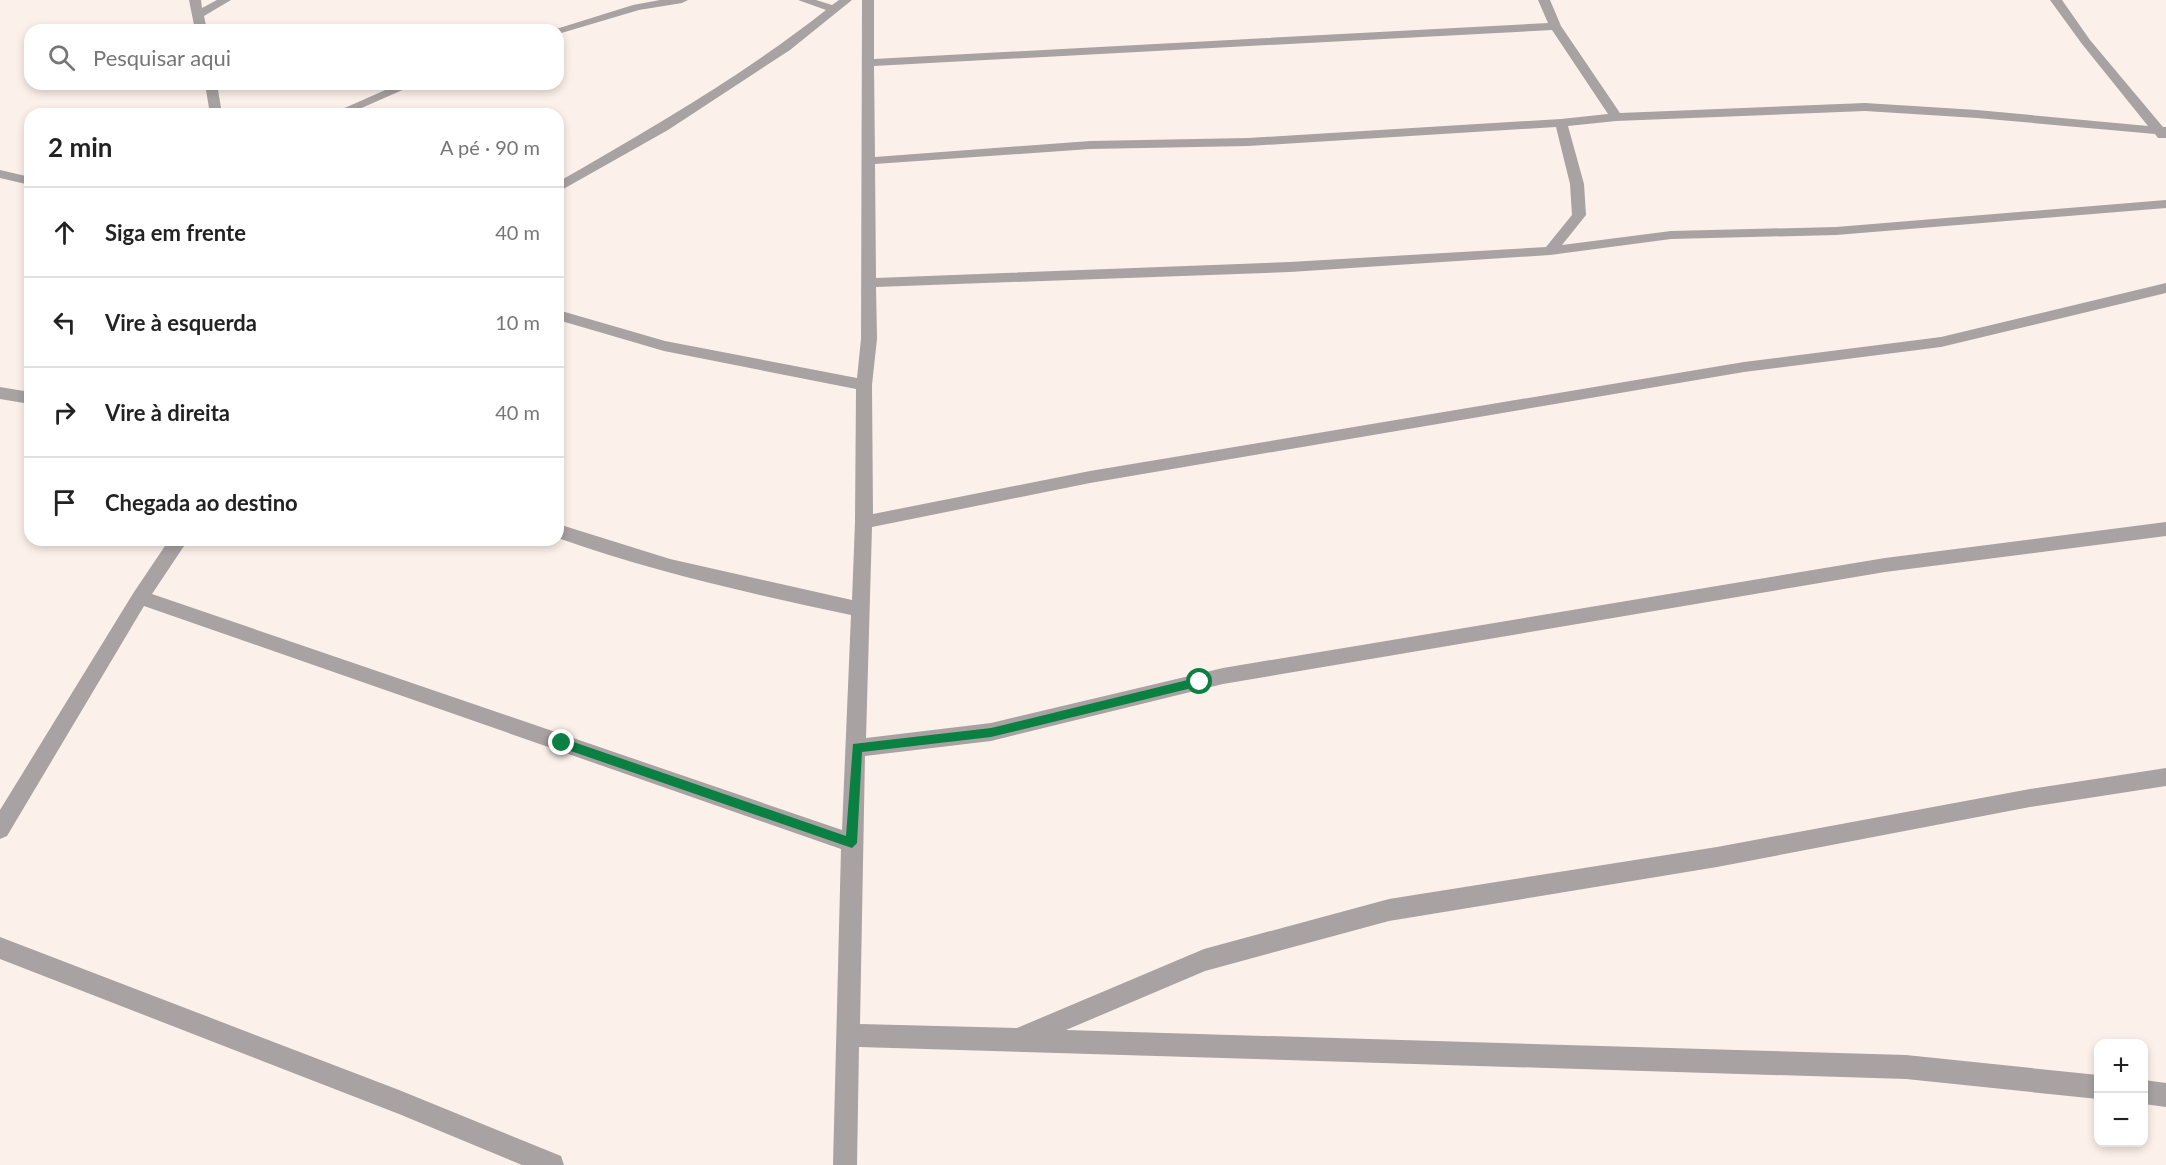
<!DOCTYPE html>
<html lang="pt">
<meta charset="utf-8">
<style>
:root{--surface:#fff;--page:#f2f2f2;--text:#222;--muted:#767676;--line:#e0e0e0}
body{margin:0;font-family:Lato,sans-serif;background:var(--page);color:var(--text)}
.controls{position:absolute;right:18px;bottom:18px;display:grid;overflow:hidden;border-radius:12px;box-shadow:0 3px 9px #0003}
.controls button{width:54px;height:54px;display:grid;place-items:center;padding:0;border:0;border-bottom:2px solid var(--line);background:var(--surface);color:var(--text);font:30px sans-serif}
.stop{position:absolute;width:18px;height:18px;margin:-14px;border:4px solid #0b8043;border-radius:50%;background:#fff}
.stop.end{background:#0b8043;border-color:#fff;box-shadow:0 2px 6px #0008}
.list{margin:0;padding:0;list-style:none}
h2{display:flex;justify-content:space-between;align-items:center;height:78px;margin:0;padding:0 24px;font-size:26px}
h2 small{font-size:20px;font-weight:400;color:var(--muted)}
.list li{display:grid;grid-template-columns:39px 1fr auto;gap:18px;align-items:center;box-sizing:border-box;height:90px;padding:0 24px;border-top:2px solid var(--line)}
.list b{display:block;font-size:22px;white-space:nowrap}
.list em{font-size:20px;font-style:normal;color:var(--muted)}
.icon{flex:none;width:33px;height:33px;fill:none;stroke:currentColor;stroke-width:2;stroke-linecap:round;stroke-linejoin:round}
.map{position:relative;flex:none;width:2166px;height:1165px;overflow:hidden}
.search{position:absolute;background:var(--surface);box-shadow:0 3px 9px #0003;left:24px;top:24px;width:540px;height:66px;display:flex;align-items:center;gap:15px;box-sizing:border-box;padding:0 21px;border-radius:18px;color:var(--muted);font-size:22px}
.panel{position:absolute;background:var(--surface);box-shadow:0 3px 9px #0003;left:24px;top:108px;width:540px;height:438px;border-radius:18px}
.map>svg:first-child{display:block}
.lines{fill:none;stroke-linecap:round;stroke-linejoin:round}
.minor{fill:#a8a2a2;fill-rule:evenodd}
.route{fill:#0b8043}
</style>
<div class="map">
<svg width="2166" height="1165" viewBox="0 0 2166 1165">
<rect width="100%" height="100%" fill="#fcf0ea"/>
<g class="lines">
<path class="minor" d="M189 0H201L202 8 217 0H231L204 16 207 30H195Z
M660 0H688L682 3 639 10 558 34V30H553L633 5Z
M798 0H816L832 5 839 0H852L790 50 668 130 558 192V182C650 129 742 76 826 10Z
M862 0H874V59L1548 23 1538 0H1550L1561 26 1620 113 1865 103 1977 110 2148 126 2082 44 2050 0H2062L2090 40 2163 127H2166V138H2158L2155 134 1977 118 1865 111 1616 121 1568 126 1584 184 1586 215 1562 245 1671 231 1836 227 2166 200V208L1836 235 1671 239 1550 255 1290 272 876 287 877 339 872 385 873 514 1090 471 1744 362 1941 337 2166 283V293L1941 347 1744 372 1090 483 872 527 866 738 991 723 1223 668 1885 558 2166 522V536L1885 572 1223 684 991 741 865 756 860 1024 1017 1028 1204 949 1389 899 1717 847 2030 789 2166 768V786L2030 807 1717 867 1389 921 1205 971 1066 1030 1906 1055 2098 1075V1099L1906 1079 859 1047 857 1165H833L841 849 144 606 7 836 0 839V810L134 592 169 540H188L152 594 842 830 851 615C752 594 654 572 558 538V524L670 559 852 600 855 522 856 389 664 351 558 320V310L665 341 857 378 861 339ZM1552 30 1608 114 1561 119 1248 138 1090 141 875 157 874 66ZM1556 127 1570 184 1572 215 1546 247 1290 262 876 278 875 164 1090 149 1248 146Z
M205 84H217L222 114H210Z
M399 84H416L348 114H331Z
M0 170 30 177V185L0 178Z
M0 387 30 392V404L0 399Z
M0 937 399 1090 561 1156 564 1165H522L399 1114 0 959Z
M2144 1080 2166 1083V1107L2144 1104Z"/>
</g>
<path class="route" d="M1200 677 1205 682 1200 686 991 737 862 752 857 843 852 848 562 748 557 743 562 738 846 836 853 744 991 728Z"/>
</svg>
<div class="controls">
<button>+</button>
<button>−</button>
</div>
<div class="stop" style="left:1200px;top:682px"></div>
<div class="stop end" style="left:562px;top:743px"></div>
<div class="search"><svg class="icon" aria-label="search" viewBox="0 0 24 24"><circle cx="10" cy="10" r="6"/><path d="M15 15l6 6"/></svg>Pesquisar aqui</div>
<section class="panel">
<h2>2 min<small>A pé · 90 m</small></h2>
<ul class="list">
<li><svg class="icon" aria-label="ahead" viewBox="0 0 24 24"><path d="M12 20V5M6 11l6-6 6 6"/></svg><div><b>Siga em frente</b></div><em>40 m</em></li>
<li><svg class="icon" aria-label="left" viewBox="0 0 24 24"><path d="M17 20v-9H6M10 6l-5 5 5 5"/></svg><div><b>Vire à esquerda</b></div><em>10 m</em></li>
<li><svg class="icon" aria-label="right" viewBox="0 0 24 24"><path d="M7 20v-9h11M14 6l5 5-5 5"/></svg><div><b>Vire à direita</b></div><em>40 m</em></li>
<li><svg class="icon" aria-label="arrive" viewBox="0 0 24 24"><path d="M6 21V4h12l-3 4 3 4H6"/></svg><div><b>Chegada ao destino</b></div></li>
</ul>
</section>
</div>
